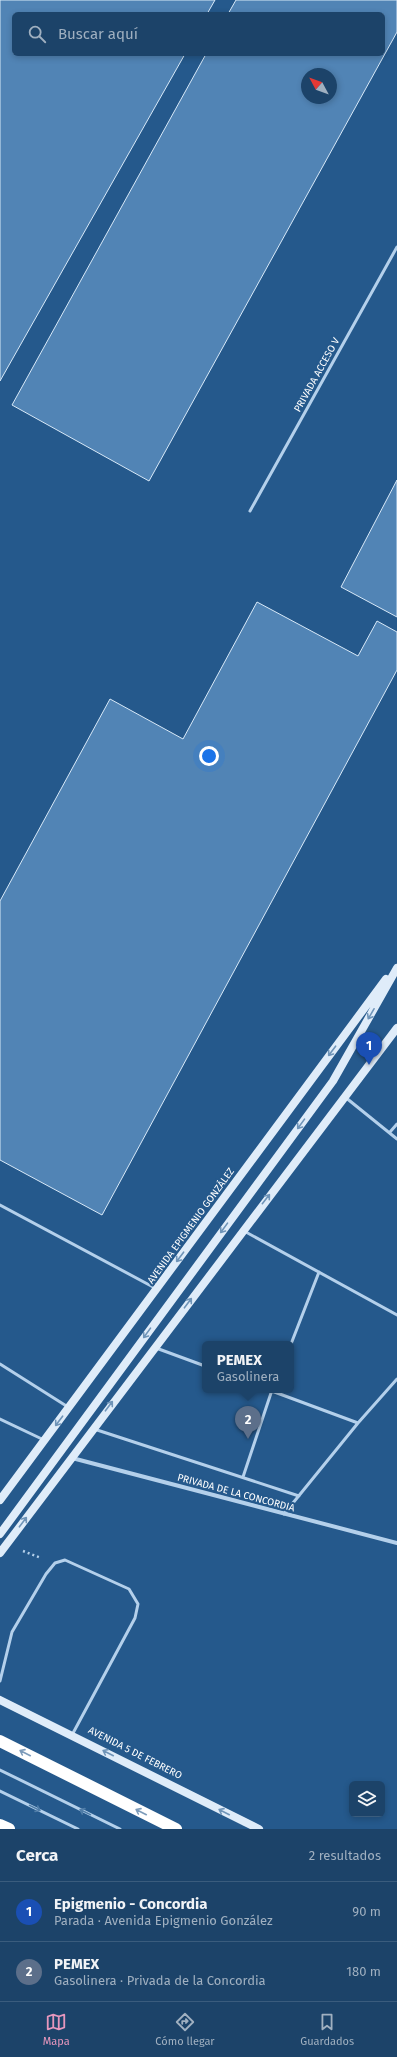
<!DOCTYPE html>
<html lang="es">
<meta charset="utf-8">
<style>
:root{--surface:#1c4369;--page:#294e71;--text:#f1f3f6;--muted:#a0b0c0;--line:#3a5c7d;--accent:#e797bd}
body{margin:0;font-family:"Fira Sans",sans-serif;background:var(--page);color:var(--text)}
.controls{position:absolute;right:12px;bottom:12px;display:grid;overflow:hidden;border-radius:6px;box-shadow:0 2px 6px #0003}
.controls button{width:36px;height:36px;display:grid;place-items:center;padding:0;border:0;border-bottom:1px solid var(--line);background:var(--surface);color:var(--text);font:20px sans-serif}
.compass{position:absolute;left:301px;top:68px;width:36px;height:36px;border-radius:50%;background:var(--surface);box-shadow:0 2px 6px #0003;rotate:311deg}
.you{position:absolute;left:209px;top:756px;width:14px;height:14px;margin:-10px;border:3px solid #fff;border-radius:50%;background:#1a73e8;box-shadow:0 0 0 6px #1a73e833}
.badge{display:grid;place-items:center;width:26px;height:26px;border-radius:50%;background:var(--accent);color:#fff;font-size:13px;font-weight:700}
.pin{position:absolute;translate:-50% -33px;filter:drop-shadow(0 1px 2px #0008)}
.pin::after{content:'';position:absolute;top:21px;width:14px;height:12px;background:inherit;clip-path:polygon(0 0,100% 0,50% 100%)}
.popup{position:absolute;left:202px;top:1341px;width:92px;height:52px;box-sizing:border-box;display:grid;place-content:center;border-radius:6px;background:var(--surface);filter:drop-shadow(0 1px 3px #0005);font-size:13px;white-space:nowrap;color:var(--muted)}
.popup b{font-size:15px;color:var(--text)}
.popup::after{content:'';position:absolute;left:50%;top:100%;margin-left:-8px;border:8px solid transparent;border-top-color:var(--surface)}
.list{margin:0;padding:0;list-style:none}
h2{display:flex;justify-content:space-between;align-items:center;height:52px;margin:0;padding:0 16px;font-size:17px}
h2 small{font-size:13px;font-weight:400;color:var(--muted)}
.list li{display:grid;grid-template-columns:26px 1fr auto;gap:12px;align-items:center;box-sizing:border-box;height:60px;padding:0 16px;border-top:1px solid var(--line)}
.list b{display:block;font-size:15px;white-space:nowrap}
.list p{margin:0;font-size:13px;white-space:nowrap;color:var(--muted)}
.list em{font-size:13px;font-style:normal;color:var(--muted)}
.icon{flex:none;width:22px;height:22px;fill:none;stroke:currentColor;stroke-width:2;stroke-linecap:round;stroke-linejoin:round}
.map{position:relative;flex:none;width:397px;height:1829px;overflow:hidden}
.search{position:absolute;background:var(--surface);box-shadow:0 2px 6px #0003;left:12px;right:12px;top:12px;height:44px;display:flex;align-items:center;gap:10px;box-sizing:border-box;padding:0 14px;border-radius:6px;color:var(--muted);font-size:15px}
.sheet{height:172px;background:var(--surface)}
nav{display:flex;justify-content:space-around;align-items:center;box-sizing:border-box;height:56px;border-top:1px solid var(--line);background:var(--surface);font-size:11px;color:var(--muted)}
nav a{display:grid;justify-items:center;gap:2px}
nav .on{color:var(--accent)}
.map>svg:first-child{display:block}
.building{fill:#5184b5;stroke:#d8e9f8;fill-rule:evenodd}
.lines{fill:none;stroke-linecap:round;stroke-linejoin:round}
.path{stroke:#b4d0eb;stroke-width:2.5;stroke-dasharray:2 3;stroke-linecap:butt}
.lane{stroke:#b4d0eb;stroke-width:3}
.street{stroke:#b4d0eb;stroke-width:4}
.secondary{stroke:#dfecf9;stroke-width:8}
.highway{stroke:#fff;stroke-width:12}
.oneway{stroke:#6f94b8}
.oneway2{stroke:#7c9bba}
.oneway3{stroke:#507da8}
.labels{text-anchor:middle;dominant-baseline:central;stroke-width:4;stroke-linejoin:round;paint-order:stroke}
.street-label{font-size:10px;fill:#fff;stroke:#25598c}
</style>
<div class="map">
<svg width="397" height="1829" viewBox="0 0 397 1829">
<rect width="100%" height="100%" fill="#25598c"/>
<path class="building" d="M0 0H215L207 14H14V54H185L0 381Z
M236 0H397V32L149 481 12 405 206 54H383V14H228ZM307 74H331V98H307Z
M397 480V617L341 587Z
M257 602 358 656 377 621 397 632V670L102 1215 0 1160V901L110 699 183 739Z"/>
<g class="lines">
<path class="path" d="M23 1551 41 1558"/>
<path class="lane" d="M250 511 397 247
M345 1097 397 1139
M390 1132 397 1124
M0 1205 155 1288
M244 1231 397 1315
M291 1344 319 1272
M156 1348 205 1366
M0 1364 68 1407
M269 1390 358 1423
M0 1419 44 1440
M94 1429 299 1496
M243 1477 272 1390
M284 1514 358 1423 397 1379
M0 1681 12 1632 46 1574 55 1563 65 1560 129 1589 138 1604 135 1618 72 1735
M0 1770 120 1829
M0 1791 78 1829"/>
<path class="street" d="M72 1458 397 1543"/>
<path class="secondary" d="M0 1500 386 979
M0 1534 333 1081 397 968
M0 1553 397 1028
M0 1700 259 1829"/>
<path class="highway" d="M0 1741 176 1829
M0 1825 9 1829"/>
</g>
<defs><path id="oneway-shaft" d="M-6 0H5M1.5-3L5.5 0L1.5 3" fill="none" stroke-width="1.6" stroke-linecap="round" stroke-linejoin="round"/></defs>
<g class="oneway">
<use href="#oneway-shaft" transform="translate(371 1014) rotate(120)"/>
<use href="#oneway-shaft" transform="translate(332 1051) rotate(127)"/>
<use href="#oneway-shaft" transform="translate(301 1124) rotate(126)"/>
<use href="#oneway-shaft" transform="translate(266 1199) rotate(-52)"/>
<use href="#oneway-shaft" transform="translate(224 1228) rotate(126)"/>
<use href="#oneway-shaft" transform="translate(180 1257) rotate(127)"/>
<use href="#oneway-shaft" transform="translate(188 1303) rotate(-53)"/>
<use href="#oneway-shaft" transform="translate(147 1333) rotate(126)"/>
<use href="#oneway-shaft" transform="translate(109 1406) rotate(-53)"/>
<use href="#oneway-shaft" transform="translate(59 1421) rotate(127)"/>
<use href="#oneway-shaft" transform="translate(23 1522) rotate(-53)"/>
<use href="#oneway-shaft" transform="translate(108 1753) rotate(-153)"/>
<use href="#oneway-shaft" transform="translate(224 1812) rotate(-153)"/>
</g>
<g class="oneway2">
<use href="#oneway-shaft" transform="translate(25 1753) rotate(-153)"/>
<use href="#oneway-shaft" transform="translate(141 1812) rotate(-153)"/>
</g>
<g class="oneway3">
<use href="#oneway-shaft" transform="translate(35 1808) rotate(26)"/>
<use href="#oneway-shaft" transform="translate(85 1812) rotate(-154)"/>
</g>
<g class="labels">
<g class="street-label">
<text transform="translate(317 375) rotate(-61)">PRIVADA ACCESO V</text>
<text transform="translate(191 1226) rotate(-54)">AVENIDA EPIGMENIO GONZÁLEZ</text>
<text transform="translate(236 1493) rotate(15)">PRIVADA DE LA CONCORDIA</text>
<text transform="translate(135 1753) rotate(27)">AVENIDA 5 DE FEBRERO</text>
</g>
</g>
</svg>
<div class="controls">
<button><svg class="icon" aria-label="layers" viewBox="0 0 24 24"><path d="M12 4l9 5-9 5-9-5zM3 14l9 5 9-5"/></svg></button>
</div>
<svg class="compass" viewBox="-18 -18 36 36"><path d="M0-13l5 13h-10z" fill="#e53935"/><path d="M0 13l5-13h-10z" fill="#a0b0c0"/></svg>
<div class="you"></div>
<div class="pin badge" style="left:369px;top:1065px;background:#1a4fb4">1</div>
<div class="pin badge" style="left:248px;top:1439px;background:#5c6f8a">2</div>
<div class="popup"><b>PEMEX</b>Gasolinera</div>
<div class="search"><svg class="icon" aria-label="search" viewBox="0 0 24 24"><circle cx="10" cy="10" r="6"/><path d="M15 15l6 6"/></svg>Buscar aquí</div>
</div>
<section class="sheet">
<h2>Cerca<small>2 resultados</small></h2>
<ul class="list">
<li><span class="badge" style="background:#1a4fb4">1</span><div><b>Epigmenio - Concordia</b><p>Parada · Avenida Epigmenio González</p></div><em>90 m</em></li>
<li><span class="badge" style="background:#5c6f8a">2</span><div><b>PEMEX</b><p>Gasolinera · Privada de la Concordia</p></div><em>180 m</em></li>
</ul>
</section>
<nav>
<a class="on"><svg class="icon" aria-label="map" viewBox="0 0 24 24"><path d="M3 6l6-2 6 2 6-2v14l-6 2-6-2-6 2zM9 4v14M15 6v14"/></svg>Mapa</a>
<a><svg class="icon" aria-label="directions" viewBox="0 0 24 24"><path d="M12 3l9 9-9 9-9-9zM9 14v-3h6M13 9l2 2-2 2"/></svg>Cómo llegar</a>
<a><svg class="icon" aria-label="saved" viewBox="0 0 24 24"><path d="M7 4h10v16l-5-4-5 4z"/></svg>Guardados</a>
</nav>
